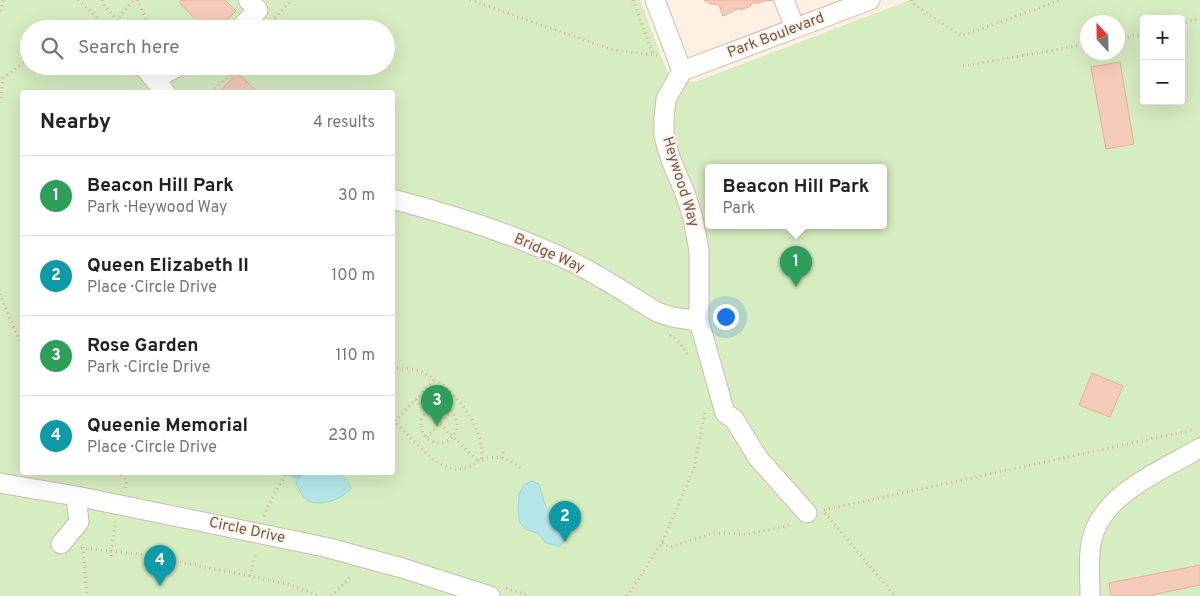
<!DOCTYPE html>
<meta charset="utf-8">
<style>
:root{--surface:#fff;--page:#f6f6f6;--text:#222;--muted:#767676;--line:#e0e0e0;--accent:#ef5740}
body{margin:0;font-family:Overpass,sans-serif;background:var(--page);color:var(--text)}
.controls{position:absolute;right:15px;top:15px;display:grid;overflow:hidden;border-radius:5px;box-shadow:0 5px 20px #0002}
.controls button{width:45px;height:45px;display:grid;place-items:center;padding:0;border:0;border-bottom:1px solid var(--line);background:var(--surface);color:var(--text);font:25px sans-serif}
.compass{position:absolute;left:1080px;top:15px;width:45px;height:45px;border-radius:50%;background:var(--surface);box-shadow:0 5px 20px #0002;rotate:338deg}
.you{position:absolute;left:725px;top:316px;width:18px;height:18px;margin:-12px;border:4px solid #fff;border-radius:50%;background:#1a73e8;box-shadow:0 0 0 8px #1a73e833}
.badge{display:grid;place-items:center;width:32px;height:32px;border-radius:50%;background:var(--accent);color:#fff;font-size:16px;font-weight:700}
.pin{position:absolute;translate:-50% -41px;filter:drop-shadow(0 1px 2px #0008)}
.pin::after{content:'';position:absolute;top:26px;width:18px;height:15px;background:inherit;clip-path:polygon(0 0,100% 0,50% 100%)}
.popup{position:absolute;left:705px;top:164px;width:182px;height:65px;box-sizing:border-box;display:grid;place-content:center;border-radius:5px;background:var(--surface);filter:drop-shadow(0 1px 4px #0005);font-size:16px;white-space:nowrap;color:var(--muted)}
.popup b{font-size:19px;color:var(--text)}
.popup::after{content:'';position:absolute;left:50%;top:100%;margin-left:-10px;border:10px solid transparent;border-top-color:var(--surface)}
.list{margin:0;padding:0;list-style:none}
h2{display:flex;justify-content:space-between;align-items:center;height:65px;margin:0;padding:0 20px;font-size:21px}
h2 small{font-size:16px;font-weight:400;color:var(--muted)}
.list li{display:grid;grid-template-columns:32px 1fr auto;gap:15px;align-items:center;box-sizing:border-box;height:80px;padding:0 20px;border-top:1px solid var(--line)}
.list b{display:block;font-size:19px;white-space:nowrap}
.list p{margin:0;font-size:16px;white-space:nowrap;color:var(--muted)}
.list em{font-size:16px;font-style:normal;color:var(--muted)}
.icon{flex:none;width:28px;height:28px;fill:none;stroke:currentColor;stroke-width:2;stroke-linecap:round;stroke-linejoin:round}
.map{position:relative;flex:none;width:1200px;height:596px;overflow:hidden}
.search{position:absolute;background:var(--surface);box-shadow:0 5px 20px #0002;left:20px;top:20px;width:375px;height:55px;display:flex;align-items:center;gap:12px;box-sizing:border-box;padding:0 18px;border-radius:28px;color:var(--muted);font-size:19px}
.panel{position:absolute;background:var(--surface);box-shadow:0 5px 20px #0002;left:20px;top:90px;width:375px;height:385px;border-radius:5px}
.map>svg:first-child{display:block}
.green{fill:#d6ecc1;fill-rule:evenodd}
.water{fill:#b6e6e9;stroke:#9cd7db}
.lines{fill:none;stroke-linecap:round;stroke-linejoin:round}
.stream{stroke:#9cd7db;stroke-width:5.5}
.building{fill:#f5cbb9;stroke:#e9af98}
.minor-casing{stroke:#d2b9ab;stroke-width:21}
.path{stroke:#daae9c;stroke-width:3;stroke-dasharray:1 4;stroke-linecap:butt}
.minor{stroke:#fff;stroke-width:19}
.labels{text-anchor:middle;dominant-baseline:central;stroke-width:4;stroke-linejoin:round;paint-order:stroke}
.street-label{font-size:15px;fill:#785447;stroke:#fff5eb}
</style>
<div class="map">
<svg width="1200" height="596" viewBox="0 0 1200 596">
<rect width="100%" height="100%" fill="#fef1e3"/>
<path class="green" d="M0 0H640L669 76 695 82 910 0H1200V596H0ZM1144 19H1181V101H1144ZM1088 22H1118V52H1088ZM29 29H386V66H29ZM22 92H392V472H22ZM708 168H884V226H708Z"/>
<path class="water" d="M300 473C319 472 343 466 351 487 346 498 323 506 311 502 302 499 300 491 296 483Z
M532 481 539 484C542 494 544 506 551 515 557 524 564 528 566 539L560 546 546 543 538 533 527 530 520 523 518 512 519 494 524 485Z"/>
<g class="lines">
<path class="stream" d="M283 472 299 476"/>
</g>
<path class="building" d="M182 0H225L236 11 218 29H204L179 2Z
M704 0H773L769 1 767 0 757 4 756 2 750 4 751 6 740 10 739 8 723 16 719 5 716 4H710Z
M1120 62 1134 144 1106 149 1091 67Z
M237 73 258 92 220 91Z
M1092 373 1123 386 1110 417 1079 405Z
M1200 565V585L1147 596H1111L1109 583Z"/>
<g class="lines">
<defs>
<path id="minor" d="M655 0 682 71
M784 0 795 28
M239 29 258 10 248 0
M143 66 165 92
M682 71 666 99 664 117V137L671 160 685 193 693 218 699 251V321L725 413 734 419 758 458 807 513
M682 71 870 0
M154 79 179 66
M392 199C454 215 514 234 572 262 601 276 629 295 657 312L672 317 699 321
M0 483 76 496 325 547 402 568 490 596
M61 544 79 522 76 496
M1090 596C1090 578 1088 560 1091 543 1100 494 1161 471 1200 448"/>
</defs>
<use href="#minor" class="minor-casing"/>
<path class="path" d="M78 0 93 13 107 29
M102 0 104 6 118 21
M137 0 151 29
M470 0 613 50 657 55
M633 0 653 54
M911 0 912 3 961 36 1061 0
M0 11 3 0
M275 18 291 0
M1181 24 1200 18
M110 29 133 0
M1118 39 1144 34
M963 66 1088 44
M211 92 241 66
M1 98 3 78 29 59
M0 294 13 326 22 344
M670 335 679 342 689 357
M392 368C402 368 411 368 419 371 451 383 484 424 482 459 475 463 469 468 461 469 437 473 410 434 392 420
M415 400 478 461
M421 425a18 18 0 1 1 36 0a18 18 0 1 1-36 0Z
M395 421 434 380
M427 437 451 412
M502 458 504 449
M482 459C500 456 506 457 520 468
M117 472 127 480 125 489
M824 510 1192 430
M825 513 895 596
M264 516 274 494 287 472
M662 543 670 547 714 533 747 534 785 527 791 523
M83 547 87 596
M81 548 111 551 116 521
M111 556V551L139 554 250 576 291 585 320 596
M250 576 256 552
M506 588 529 596
M331 596 351 577
M627 596 662 543 694 468 705 412"/>
<use href="#minor" class="minor"/>
</g>
<g class="labels">
<g class="street-label">
<text transform="translate(776 36) rotate(-21)">Park Boulevard</text>
<text transform="translate(680 182) rotate(73)">Heywood Way</text>
<text transform="translate(549 254) rotate(24)">Bridge Way</text>
<text transform="translate(247 531) rotate(12)">Circle Drive</text>
</g>
</g>
</svg>
<div class="controls">
<button>+</button>
<button>−</button>
</div>
<svg class="compass" viewBox="-18 -18 36 36"><path d="M0-13l5 13h-10z" fill="#e53935"/><path d="M0 13l5-13h-10z" fill="#767676"/></svg>
<div class="you"></div>
<div class="pin badge" style="left:796px;top:287px;background:#2e9e5b">1</div>
<div class="popup"><b>Beacon Hill Park</b>Park</div>
<div class="pin badge" style="left:565px;top:542px;background:#0f9aa8">2</div>
<div class="pin badge" style="left:437px;top:426px;background:#2e9e5b">3</div>
<div class="pin badge" style="left:160px;top:586px;background:#0f9aa8">4</div>
<div class="search"><svg class="icon" aria-label="search" viewBox="0 0 24 24"><circle cx="10" cy="10" r="6"/><path d="M15 15l6 6"/></svg>Search here</div>
<section class="panel">
<h2>Nearby<small>4 results</small></h2>
<ul class="list">
<li><span class="badge" style="background:#2e9e5b">1</span><div><b>Beacon Hill Park</b><p>Park · Heywood Way</p></div><em>30 m</em></li>
<li><span class="badge" style="background:#0f9aa8">2</span><div><b>Queen Elizabeth II</b><p>Place · Circle Drive</p></div><em>100 m</em></li>
<li><span class="badge" style="background:#2e9e5b">3</span><div><b>Rose Garden</b><p>Park · Circle Drive</p></div><em>110 m</em></li>
<li><span class="badge" style="background:#0f9aa8">4</span><div><b>Queenie Memorial</b><p>Place · Circle Drive</p></div><em>230 m</em></li>
</ul>
</section>
</div>
